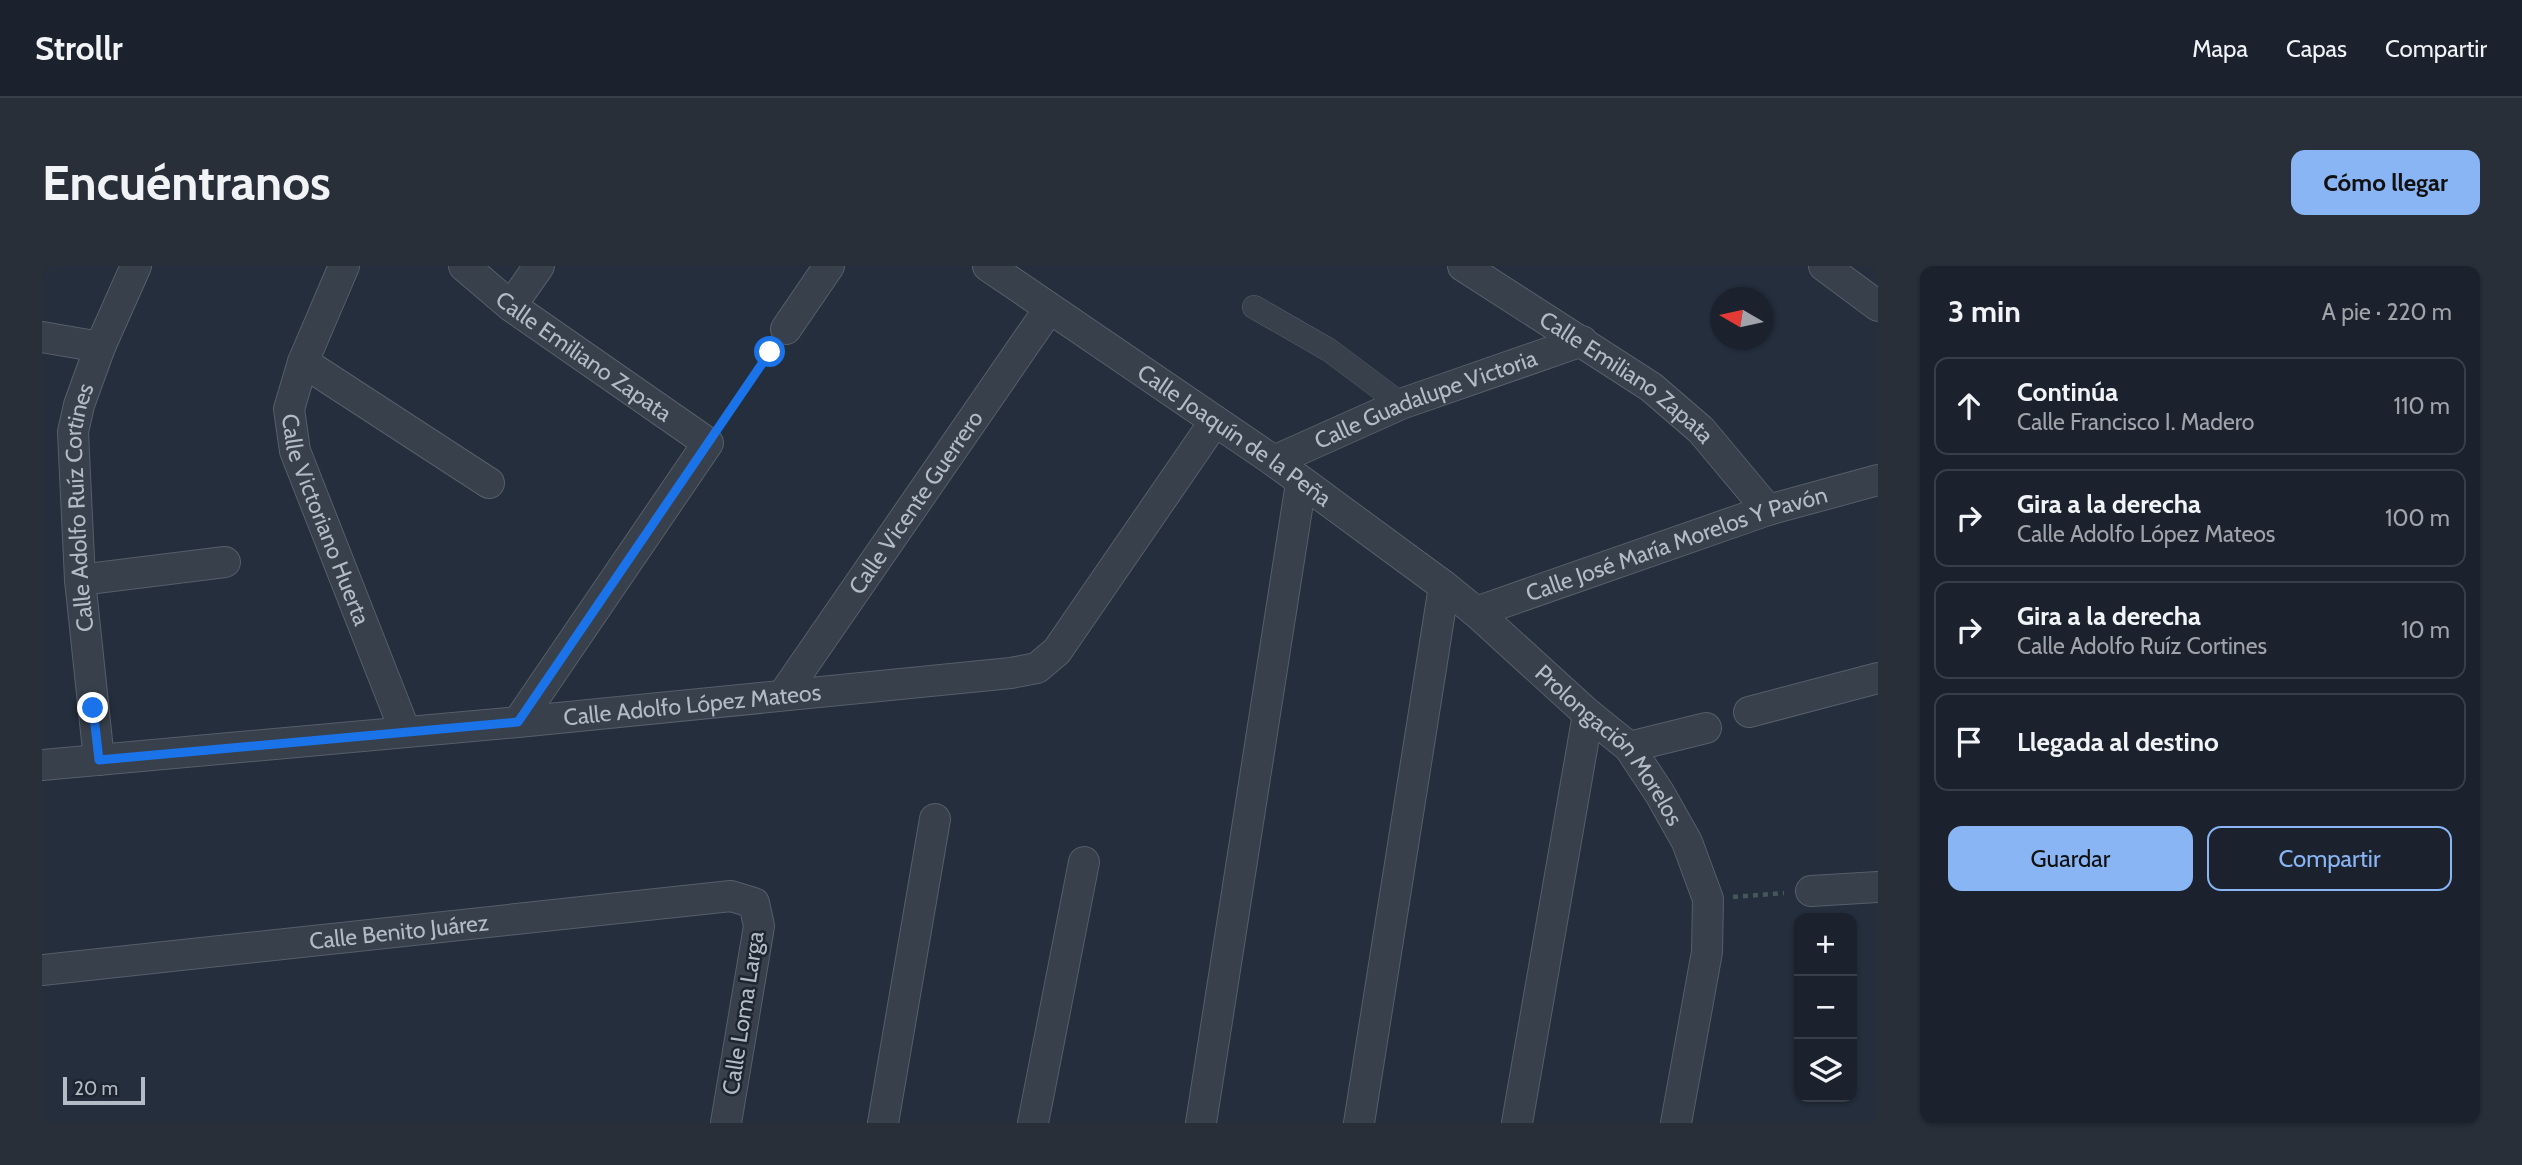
<!DOCTYPE html>
<html lang="es">
<meta charset="utf-8">
<style>
:root{--surface:#1b222d;--page:#282f39;--text:#f1f3f6;--muted:#a0a4aa;--line:#393f49;--accent:#8ab5f5}
body{margin:0;font-family:Cabin,sans-serif;background:var(--page);color:var(--text)}
.controls{position:absolute;right:21px;bottom:21px;display:grid;overflow:hidden;border-radius:14px;box-shadow:0 2px 5px #0004}
.controls button{width:63px;height:63px;display:grid;place-items:center;padding:0;border:0;border-bottom:2px solid var(--line);background:var(--surface);color:var(--text);font:35px sans-serif}
.compass{position:absolute;left:1668px;top:21px;width:63px;height:63px;border-radius:50%;background:var(--surface);box-shadow:0 2px 5px #0004;rotate:279deg}
.scale{position:absolute;left:21px;bottom:18px;width:82px;box-sizing:border-box;padding-left:7px;border:4px solid #b3bbc7;border-top:0;font-size:19px;line-height:24px;white-space:nowrap;color:#b3bbc7;-webkit-text-stroke:5px #1d2531;paint-order:stroke}
.stop{position:absolute;width:21px;height:21px;margin:-16px;border:5px solid #1a73e8;border-radius:50%;background:#fff}
.stop.end{background:#1a73e8;border-color:#fff;box-shadow:0 2px 7px #0008}
.list{margin:0;padding:0;list-style:none}
h2{display:flex;justify-content:space-between;align-items:center;height:91px;margin:0;padding:0 28px;font-size:30px}
h2 small{font-size:23px;font-weight:400;color:var(--muted)}
.list li{display:grid;grid-template-columns:46px 1fr auto;gap:21px;align-items:center;box-sizing:border-box;height:98px;margin:0 14px 14px;padding:0 14px;border:2px solid var(--line);border-radius:14px}
.list b{display:block;font-size:26px;white-space:nowrap}
.list p{margin:0;font-size:23px;white-space:nowrap;color:var(--muted)}
.list em{font-size:23px;font-style:normal;color:var(--muted)}
.actions{display:flex;gap:14px;padding:21px 28px}
.actions a{flex:1;padding:16px 0;border:2px solid var(--accent);border-radius:14px;text-align:center;font-size:24px;color:var(--accent)}
.actions .main{background:var(--accent);color:#111}
.icon{flex:none;width:38px;height:38px;fill:none;stroke:currentColor;stroke-width:2;stroke-linecap:round;stroke-linejoin:round}
.map{position:relative;flex:none;width:1836px;height:857px;overflow:hidden;border-radius:14px}
header{display:flex;align-items:center;gap:42px;box-sizing:border-box;height:98px;padding:0 35px;background:var(--surface);border-bottom:2px solid var(--line)}
header strong{font-size:33px}
nav{display:flex;gap:38px;margin-inline-start:auto;font-size:24px}
.intro{display:flex;align-items:center;justify-content:space-between;box-sizing:border-box;height:168px;padding:0 42px}
h1{margin:0;font-size:49px}
.button{padding:18px 32px;border-radius:14px;background:var(--accent);color:#111;font-size:24px;font-weight:700}
main{display:flex;gap:42px;padding:0 42px}
aside{flex:1;background:var(--surface);border-radius:14px;box-shadow:0 2px 5px #0004}
.map>svg:first-child{display:block}
.lines{fill:none;stroke-linecap:round;stroke-linejoin:round}
.pedestrian-casing{stroke:#565e6a;stroke-width:24}
.minor-casing{stroke:#565e6a;stroke-width:32}
.path{stroke:#44585a;stroke-width:4.5;stroke-dasharray:5 5;stroke-linecap:butt}
.pedestrian{stroke:#38404c;stroke-width:23}
.minor{stroke:#38404c;stroke-width:30}
.route{stroke:#1a73e8;stroke-width:9}
.labels{text-anchor:middle;dominant-baseline:central;stroke-width:5;stroke-linejoin:round;paint-order:stroke}
.street-label{font-size:23px;fill:#b3bbc7;stroke:#1d2531}
</style>
<header>
<strong>Strollr</strong>
<nav><a>Mapa</a><a>Capas</a><a>Compartir</a></nav>
</header>
<div class="intro"><h1>Encuéntranos</h1><a class="button">Cómo llegar</a></div>
<main>
<div class="map">
<svg width="1836" height="857" viewBox="0 0 1836 857">
<rect width="100%" height="100%" fill="#242e3c"/>
<g class="lines">
<defs>
<path id="pedestrian" d="M1212 41 1287 84 1359 138"/>
<g id="minor">
<path id="s1" d="M302 0 261 96 247 143 253 185 363 465"/>
<path id="s2" d="M422 0 469 40 666 177 476 456"/>
<path id="s3" d="M946 0 1232 195 1402 320 1434 346 1546 448 1587 481 1618 528 1645 576 1666 633 1665 686 1634 857"/>
<path id="s4" d="M1421 0 1609 121 1659 164 1726 244"/>
<path d="M1782 0 1836 40"/>
<path d="M469 40 497 0"/>
<path d="M744 63 787 0"/>
<path d="M0 71 58 81"/>
<path d="M261 96 447 217"/>
<path id="s5" d="M1232 195 1359 138 1540 75"/>
<path d="M38 314 183 296"/>
<path id="s6" d="M1434 346 1726 244 1836 214"/>
<path id="s7" d="M741 429 1007 43"/>
<path d="M1707 446 1836 412"/>
<path d="M1587 481 1664 462"/>
<path id="s8" d="M57 494 38 314 31 166 37 139 58 81 94 0"/>
<path id="s9" d="M0 499 476 456 969 407 995 402 1015 385 1173 155"/>
<path d="M1769 625 1836 621"/>
<path id="s10" d="M0 704 689 630 712 637 717 660 684 857"/>
<path d="M841 857 893 553"/>
<path d="M991 857 1042 596"/>
<path d="M1159 857 1259 217"/>
<path d="M1317 857 1402 320"/>
<path d="M1475 857 1546 448"/>
</g>
</defs>
<use href="#pedestrian" class="pedestrian-casing"/>
<use href="#minor" class="minor-casing"/>
<path class="path" d="M681 155 729 84
M1691 631 1742 627"/>
<use href="#pedestrian" class="pedestrian"/>
<use href="#minor" class="minor"/>
</g>
<g class="lines">
<path class="route" d="M51 442 57 494 476 456 728 86"/>
</g>
<g class="labels">
<g class="street-label">
<text stroke="none"><textPath href="#s2" startOffset="150">Calle Emiliano Zapata</textPath></text>
<text stroke="none"><textPath href="#s4" startOffset="198">Calle Emiliano Zapata</textPath></text>
<text stroke="none"><textPath href="#s5" startOffset="164">Calle Guadalupe Victoria</textPath></text>
<text stroke="none"><textPath href="#s3" startOffset="299">Calle Joaquín de la Peña</textPath></text>
<text stroke="none"><textPath href="#s7" startOffset="234">Calle Vicente Guerrero</textPath></text>
<text stroke="none"><textPath href="#s8" startOffset="254">Calle Adolfo Ruíz Cortines</textPath></text>
<text stroke="none"><textPath href="#s1" startOffset="270">Calle Victoriano Huerta</textPath></text>
<text stroke="none"><textPath href="#s6" startOffset="212">Calle José María Morelos Y Pavón</textPath></text>
<text stroke="none"><textPath href="#s9" startOffset="653">Calle Adolfo López Mateos</textPath></text>
<text stroke="none"><textPath href="#s3" startOffset="788">Prolongación Morelos</textPath></text>
<text stroke="none"><textPath href="#s10" startOffset="359">Calle Benito Juárez</textPath></text>
<text transform="translate(701 747) rotate(-81)">Calle Loma Larga</text>
</g>
</g>
</svg>
<div class="controls">
<button>+</button>
<button>−</button>
<button><svg class="icon" aria-label="layers" viewBox="0 0 24 24"><path d="M12 4l9 5-9 5-9-5zM3 14l9 5 9-5"/></svg></button>
</div>
<svg class="compass" viewBox="-18 -18 36 36"><path d="M0-13l5 13h-10z" fill="#e53935"/><path d="M0 13l5-13h-10z" fill="#a0a4aa"/></svg>
<div class="scale">20 m</div>
<div class="stop" style="left:728px;top:86px"></div>
<div class="stop end" style="left:51px;top:442px"></div>
</div>
<aside>
<h2>3 min<small>A pie · 220 m</small></h2>
<ul class="list">
<li><svg class="icon" aria-label="ahead" viewBox="0 0 24 24"><path d="M12 20V5M6 11l6-6 6 6"/></svg><div><b>Continúa</b><p>Calle Francisco I. Madero</p></div><em>110 m</em></li>
<li><svg class="icon" aria-label="right" viewBox="0 0 24 24"><path d="M7 20v-9h11M14 6l5 5-5 5"/></svg><div><b>Gira a la derecha</b><p>Calle Adolfo López Mateos</p></div><em>100 m</em></li>
<li><svg class="icon" aria-label="right" viewBox="0 0 24 24"><path d="M7 20v-9h11M14 6l5 5-5 5"/></svg><div><b>Gira a la derecha</b><p>Calle Adolfo Ruíz Cortines</p></div><em>10 m</em></li>
<li><svg class="icon" aria-label="arrive" viewBox="0 0 24 24"><path d="M6 21V4h12l-3 4 3 4H6"/></svg><div><b>Llegada al destino</b></div></li>
</ul>
<div class="actions"><a class="main">Guardar</a><a>Compartir</a></div>
</aside>
</main>
